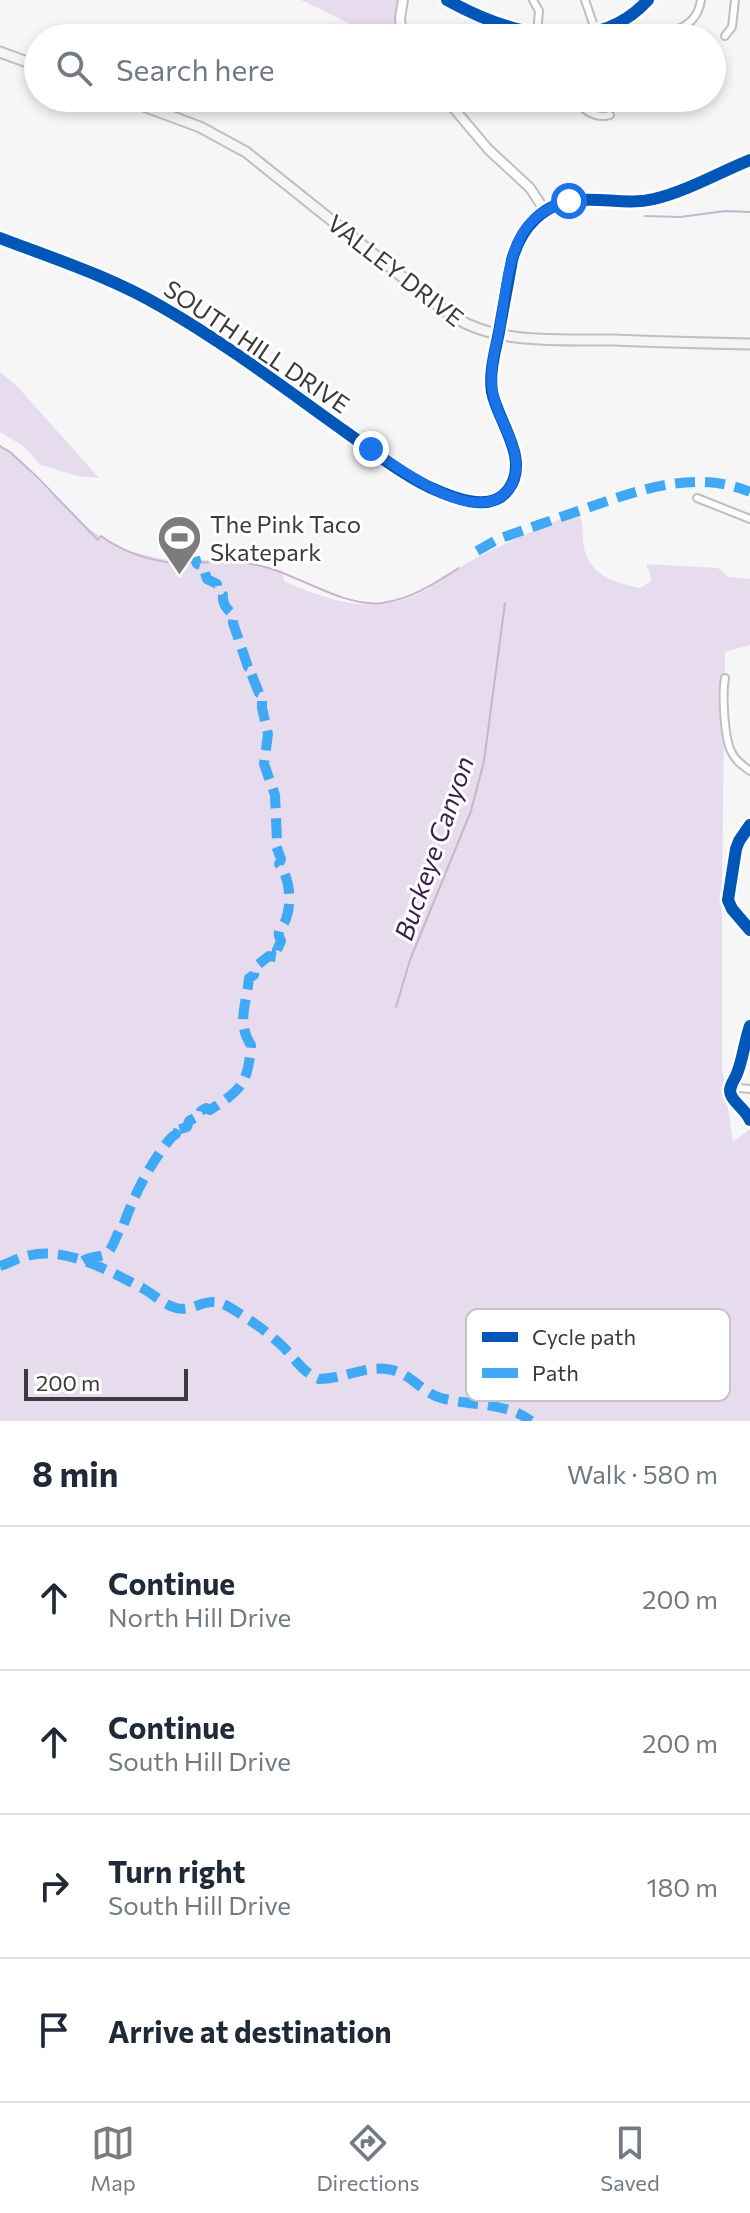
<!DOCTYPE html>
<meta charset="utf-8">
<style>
:root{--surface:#fff;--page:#f6f6f7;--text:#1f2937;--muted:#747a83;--line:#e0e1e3;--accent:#7d7c7d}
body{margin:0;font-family:Commissioner,sans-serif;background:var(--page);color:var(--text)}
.scale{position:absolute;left:24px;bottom:20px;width:164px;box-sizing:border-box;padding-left:8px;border:4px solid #3b3b3c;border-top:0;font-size:22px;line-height:28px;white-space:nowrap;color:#3b3b3c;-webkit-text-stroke:6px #fff;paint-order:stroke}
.stop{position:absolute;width:24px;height:24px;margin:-18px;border:6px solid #1a73e8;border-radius:50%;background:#fff}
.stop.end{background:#1a73e8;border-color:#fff;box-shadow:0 2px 8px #0008}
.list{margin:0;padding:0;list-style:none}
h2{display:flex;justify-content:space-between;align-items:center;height:104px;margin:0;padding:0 32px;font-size:34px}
h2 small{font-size:26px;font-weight:400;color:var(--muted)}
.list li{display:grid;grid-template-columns:52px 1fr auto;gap:24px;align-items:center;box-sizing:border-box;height:144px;padding:0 32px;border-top:2px solid var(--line)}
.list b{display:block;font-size:30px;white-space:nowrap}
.list p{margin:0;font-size:26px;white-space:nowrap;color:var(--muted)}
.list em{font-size:26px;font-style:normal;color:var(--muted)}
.icon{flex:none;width:44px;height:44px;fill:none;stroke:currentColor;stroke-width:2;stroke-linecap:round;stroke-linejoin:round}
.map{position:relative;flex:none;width:750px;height:1421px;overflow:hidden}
.search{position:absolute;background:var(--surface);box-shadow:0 4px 12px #0003;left:24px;right:24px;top:24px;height:88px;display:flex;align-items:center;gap:20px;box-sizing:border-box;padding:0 28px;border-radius:44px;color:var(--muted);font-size:30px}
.sheet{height:680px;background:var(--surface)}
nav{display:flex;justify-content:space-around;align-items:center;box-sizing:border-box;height:112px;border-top:2px solid var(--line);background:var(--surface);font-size:22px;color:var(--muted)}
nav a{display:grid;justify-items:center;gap:4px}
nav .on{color:var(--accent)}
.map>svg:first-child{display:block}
.green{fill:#e7dced}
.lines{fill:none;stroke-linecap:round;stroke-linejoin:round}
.stream{stroke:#c7b5cf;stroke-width:2}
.minor-casing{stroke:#bfbfbf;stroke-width:10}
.tertiary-casing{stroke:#bfbfbf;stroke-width:12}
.secondary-casing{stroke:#bfbfbf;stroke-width:13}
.minor{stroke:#fefefe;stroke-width:6}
.tertiary{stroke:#fefefe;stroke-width:8}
.secondary{stroke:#f6f4f7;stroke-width:9}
.quiet{stroke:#3fa9f5;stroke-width:10;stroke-dasharray:20 10;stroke-linecap:butt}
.cycleway-casing{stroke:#fff;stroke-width:17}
.cycleway{stroke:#0057b8;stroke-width:12}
.route{stroke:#1a73e8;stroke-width:10}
.labels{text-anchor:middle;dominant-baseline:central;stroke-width:6;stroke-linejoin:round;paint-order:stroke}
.street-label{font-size:24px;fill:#3b3b3c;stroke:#fff}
.poi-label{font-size:24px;fill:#3b3b3c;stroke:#fff;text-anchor:start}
.water-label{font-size:26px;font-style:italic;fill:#3d1c4a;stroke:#fff}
.key{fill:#fff;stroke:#c4c4c4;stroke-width:2}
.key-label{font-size:22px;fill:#3b3b3c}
</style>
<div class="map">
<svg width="750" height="1421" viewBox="0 0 750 1421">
<rect width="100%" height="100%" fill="#f7f6f7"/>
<path class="green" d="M301 0H399L395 15 398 38H379Z
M0 372 16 385 99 478 77 476 41 465 23 446 0 432Z
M0 446 12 452 42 485 89 529 112 544 132 552 163 559 241 561 283 573 284 581C333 602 375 617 426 590 440 582 453 572 467 563 499 545 534 531 568 516L580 515C585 530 581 535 584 548 590 575 614 582 639 588L651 582 650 573 646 564 718 568 729 577 750 579V645L725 652 722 887V1067L733 1142 750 1129V1421H0Z"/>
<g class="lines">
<path class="stream" d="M645 216 680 217 725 211 750 212
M0 446 10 452 35 475 98 540 101 536C121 551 150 561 175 563 193 565 211 561 230 561 244 562 258 565 272 569 304 579 346 607 382 603 411 599 434 584 459 568
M396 1007 410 960 471 811 484 761 505 603"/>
<defs>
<path id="minor" d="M533 0 539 11 537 33
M585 0 598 38
M640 34C667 33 696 32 701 0
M725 36 732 27 735 0
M574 98C583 110 595 119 610 115
M697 498 750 519
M725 678C722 694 724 739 732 753 736 761 743 766 750 771
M750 825 739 841 736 849 728 900 732 909 750 930
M750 1026C744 1043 743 1060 736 1076 733 1082 728 1088 731 1095 734 1103 745 1109 750 1120
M730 1087 750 1089"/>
<path id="tertiary" d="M447 0C508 34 594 59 648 0
M402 38 400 18 403 0
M445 98 488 149 530 188 545 211
M0 238C55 259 111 277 162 307 225 343 284 388 343 430 371 450 399 472 429 487 451 497 490 514 508 490 531 460 498 422 492 392 489 372 495 352 499 332 503 308 508 284 512 260 521 227 544 202 580 200 605 198 629 205 654 199 685 192 720 172 750 160"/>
<path id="secondary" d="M0 52 38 66
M122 98 200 127 246 152 445 311C492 346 557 339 613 340 659 342 704 343 750 344"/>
</defs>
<use href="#minor" class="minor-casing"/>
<use href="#tertiary" class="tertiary-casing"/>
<use href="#secondary" class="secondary-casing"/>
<use href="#minor" class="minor"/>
<use href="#tertiary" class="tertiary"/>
<use href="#secondary" class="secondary"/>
<path class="quiet" d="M477 551 498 539C528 529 557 518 587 508 639 490 695 469 750 492
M83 1261C92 1255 96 1258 104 1255 112 1252 116 1236 120 1229H122C133 1198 144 1175 163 1148 168 1142 169 1138 176 1134L171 1132 187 1127 189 1121 200 1115 201 1111 206 1108 210 1110C241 1090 248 1084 251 1045 236 1023 247 1002 249 978L254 975 255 967 269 956 276 957 280 954 277 950 281 941C275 929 282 929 286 919 292 902 290 878 279 864L281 859 275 843 277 841 275 795 264 764 268 734 262 708V694L259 693 251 673 252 669 248 667 233 623 234 615C227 610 222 604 223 595L218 590 217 584 207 579 203 566 197 564 195 557
M0 1266C8 1264 15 1259 23 1257 64 1244 109 1271 144 1289 154 1295 165 1305 176 1308 195 1313 206 1293 229 1307 246 1317 264 1329 279 1343 293 1355 301 1372 319 1379 342 1379 364 1366 387 1369 411 1372 420 1392 441 1398 470 1406 507 1402 531 1421"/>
<defs>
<path id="cycleway" d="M447 0C508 34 594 59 648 0
M0 238C55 259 111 277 162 307 225 343 284 388 343 430 371 450 399 472 429 487 451 497 490 514 508 490 531 460 498 422 492 392 489 372 495 352 499 332 503 308 508 284 512 260 521 227 544 202 580 200 605 198 629 205 654 199 685 192 720 172 750 160
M750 825 739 841 736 849 728 900 732 909 750 930
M750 1026C744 1043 743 1060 736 1076 733 1082 728 1088 731 1095 734 1103 745 1109 750 1120"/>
</defs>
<use href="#cycleway" class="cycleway-casing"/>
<use href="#cycleway" class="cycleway"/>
</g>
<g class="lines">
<path class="route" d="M371 449C399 469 476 527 507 491 514 484 517 471 516 462 514 436 494 413 492 386 490 366 496 346 500 326 505 295 507 258 524 231 534 216 551 206 569 201"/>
</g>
<defs>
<symbol id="stadium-pin" viewBox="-11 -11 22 30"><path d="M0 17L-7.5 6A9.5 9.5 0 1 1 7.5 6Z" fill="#7d7c7d" stroke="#fff"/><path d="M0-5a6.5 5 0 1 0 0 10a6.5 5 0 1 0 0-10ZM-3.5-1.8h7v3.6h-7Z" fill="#fff"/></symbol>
</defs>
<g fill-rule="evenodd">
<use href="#stadium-pin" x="154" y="512" width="51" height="69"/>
</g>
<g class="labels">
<g class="street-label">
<text transform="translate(396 270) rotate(38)">VALLEY DRIVE</text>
<text transform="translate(257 346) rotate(34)">SOUTH HILL DRIVE</text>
</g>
<g class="poi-label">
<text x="210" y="523">The Pink Taco<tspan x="210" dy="28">Skatepark</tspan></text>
</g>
<g class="water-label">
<text transform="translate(433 848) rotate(-71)">Buckeye Canyon</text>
</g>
</g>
<rect x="466" y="1309" width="264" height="92" rx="12" class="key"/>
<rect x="482" y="1332" width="36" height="10" fill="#0057b8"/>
<rect x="482" y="1368" width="36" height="10" fill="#3fa9f5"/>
<g class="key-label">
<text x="532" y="1345">Cycle path</text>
<text x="532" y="1381">Path</text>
</g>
</svg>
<div class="scale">200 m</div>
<div class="stop" style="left:569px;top:201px"></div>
<div class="stop end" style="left:371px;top:449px"></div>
<div class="search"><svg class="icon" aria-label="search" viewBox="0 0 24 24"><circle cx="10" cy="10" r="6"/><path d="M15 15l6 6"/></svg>Search here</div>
</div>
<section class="sheet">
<h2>8 min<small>Walk · 580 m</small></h2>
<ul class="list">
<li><svg class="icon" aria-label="ahead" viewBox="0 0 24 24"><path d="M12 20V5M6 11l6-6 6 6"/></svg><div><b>Continue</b><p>North Hill Drive</p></div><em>200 m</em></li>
<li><svg class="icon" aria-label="ahead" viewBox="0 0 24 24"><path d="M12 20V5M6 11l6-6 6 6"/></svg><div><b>Continue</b><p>South Hill Drive</p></div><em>200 m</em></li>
<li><svg class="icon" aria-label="right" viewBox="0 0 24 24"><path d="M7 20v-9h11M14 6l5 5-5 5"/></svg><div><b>Turn right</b><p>South Hill Drive</p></div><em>180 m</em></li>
<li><svg class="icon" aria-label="arrive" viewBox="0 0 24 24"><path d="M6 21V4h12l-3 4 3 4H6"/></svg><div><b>Arrive at destination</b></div></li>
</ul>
</section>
<nav>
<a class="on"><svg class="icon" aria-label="map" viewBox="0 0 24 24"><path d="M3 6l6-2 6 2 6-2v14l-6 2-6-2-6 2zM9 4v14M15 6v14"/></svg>Map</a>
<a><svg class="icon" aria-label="directions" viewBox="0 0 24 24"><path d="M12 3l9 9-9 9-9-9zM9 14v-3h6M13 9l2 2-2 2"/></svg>Directions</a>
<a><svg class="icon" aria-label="saved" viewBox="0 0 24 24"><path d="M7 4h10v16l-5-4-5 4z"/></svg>Saved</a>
</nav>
